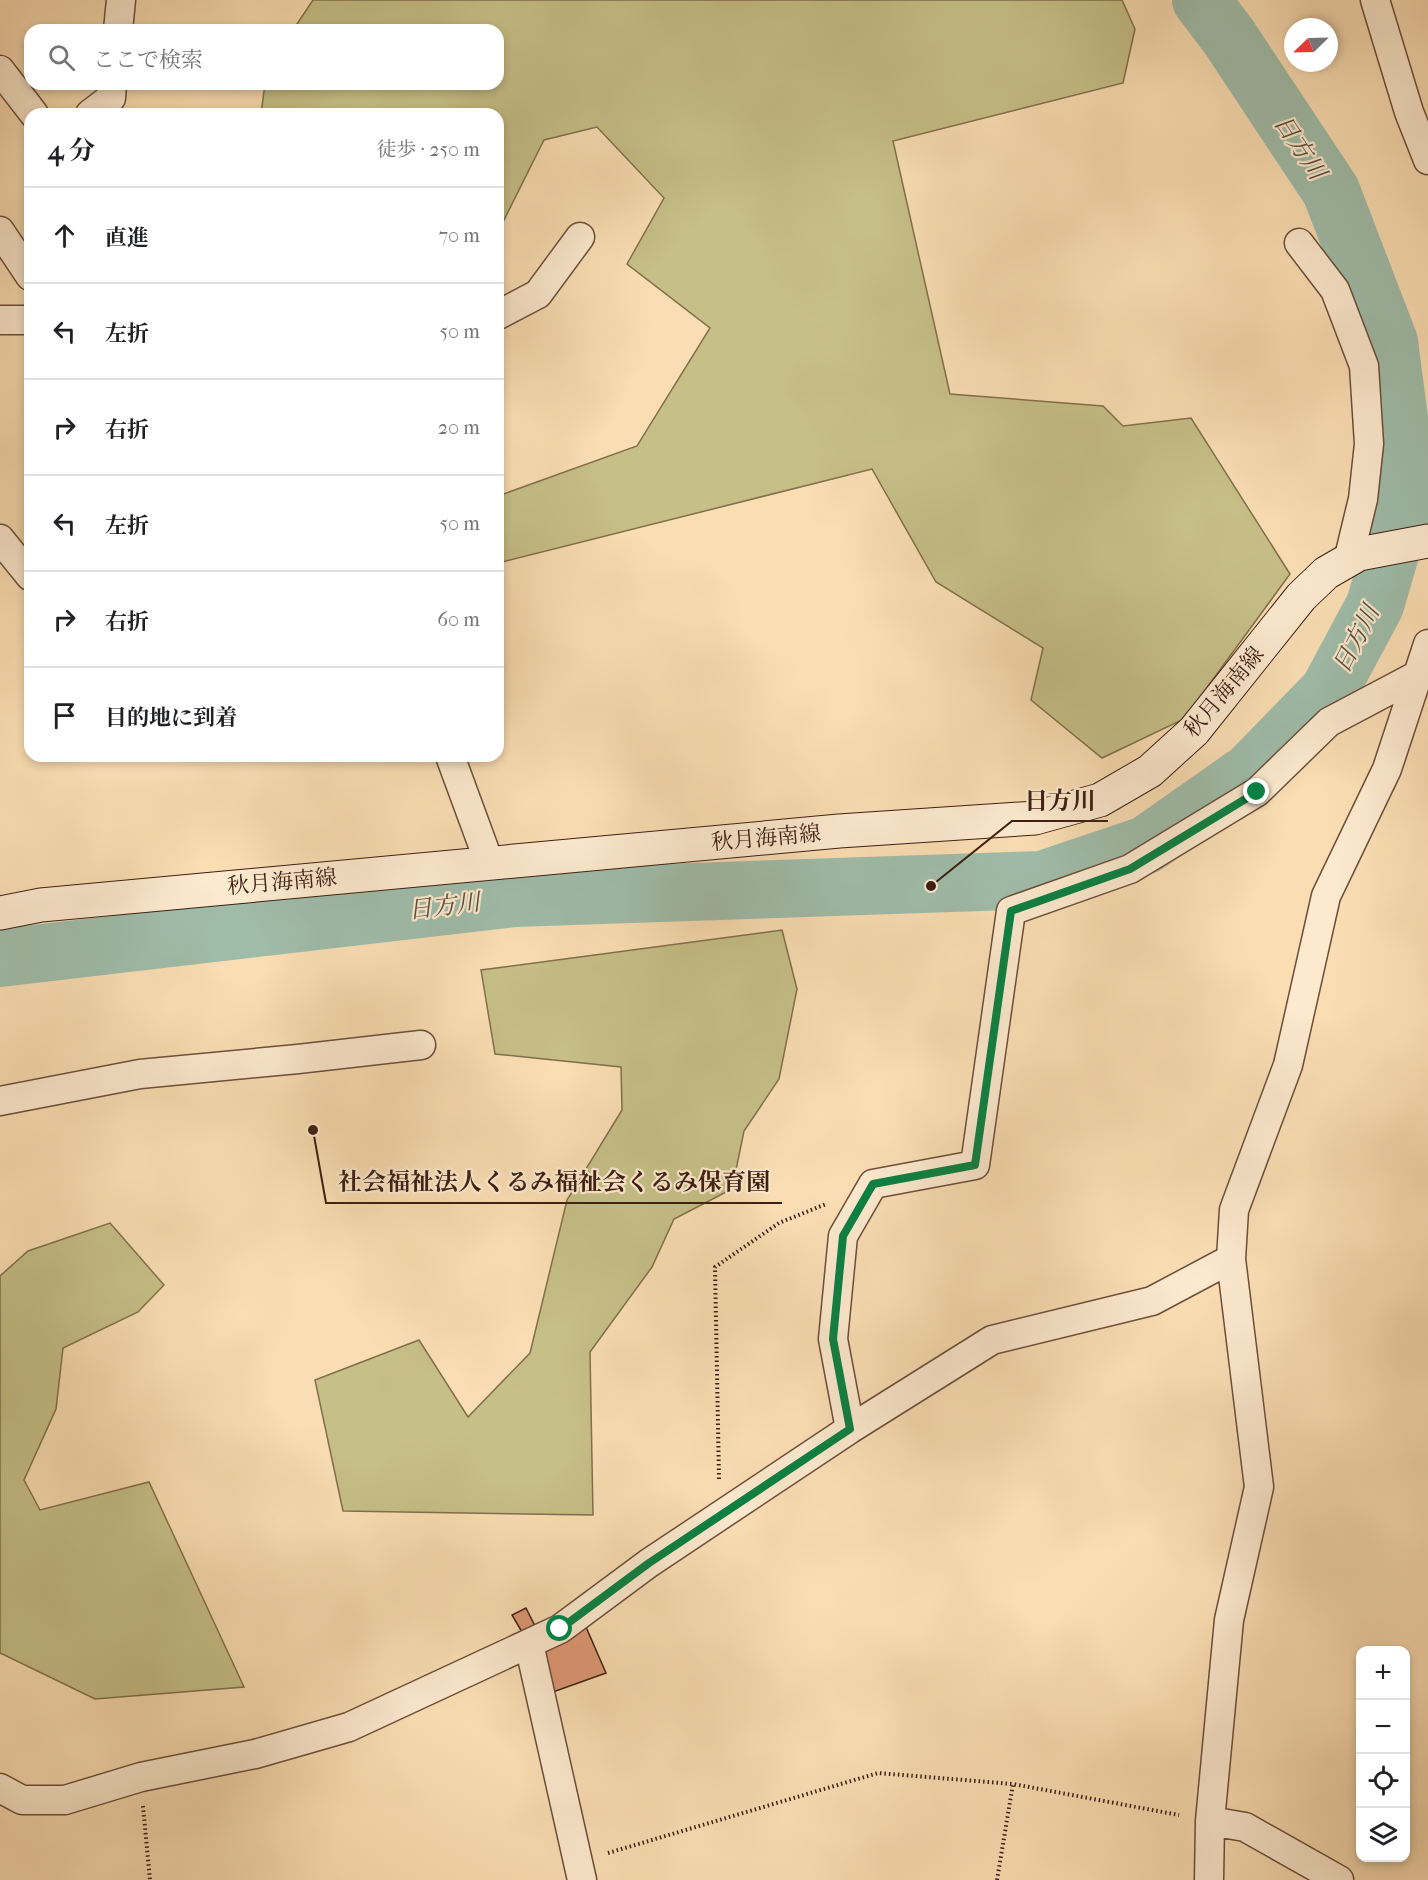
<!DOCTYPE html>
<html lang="ja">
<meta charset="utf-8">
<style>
:root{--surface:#fff;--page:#f6f6f6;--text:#202124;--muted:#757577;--line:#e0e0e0}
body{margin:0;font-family:"IM FELL French Canon","Noto Serif JP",serif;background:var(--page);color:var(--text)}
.controls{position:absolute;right:18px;bottom:18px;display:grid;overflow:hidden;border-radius:12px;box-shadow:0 3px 9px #0003}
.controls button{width:54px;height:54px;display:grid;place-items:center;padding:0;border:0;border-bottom:2px solid var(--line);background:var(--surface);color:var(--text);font:30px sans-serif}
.compass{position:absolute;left:1284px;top:18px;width:54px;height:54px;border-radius:50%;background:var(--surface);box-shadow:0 3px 9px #0003;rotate:247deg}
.stop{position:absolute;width:18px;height:18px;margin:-14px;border:4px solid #0b8043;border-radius:50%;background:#fff}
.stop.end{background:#0b8043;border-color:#fff;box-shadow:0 2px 6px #0008}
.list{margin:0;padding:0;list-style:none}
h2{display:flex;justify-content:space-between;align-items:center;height:78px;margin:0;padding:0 24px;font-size:26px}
h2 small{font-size:20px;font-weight:400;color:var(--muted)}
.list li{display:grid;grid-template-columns:39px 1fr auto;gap:18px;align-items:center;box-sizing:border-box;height:96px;padding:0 24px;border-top:2px solid var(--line)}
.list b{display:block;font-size:22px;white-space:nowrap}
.list em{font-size:20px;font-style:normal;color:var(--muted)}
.icon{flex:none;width:33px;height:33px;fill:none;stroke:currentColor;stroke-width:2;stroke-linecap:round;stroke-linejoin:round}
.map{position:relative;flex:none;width:1428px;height:1880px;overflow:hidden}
.search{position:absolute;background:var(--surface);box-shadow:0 3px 9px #0003;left:24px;top:24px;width:480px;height:66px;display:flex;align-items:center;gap:15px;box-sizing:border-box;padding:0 21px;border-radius:18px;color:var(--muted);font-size:22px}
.panel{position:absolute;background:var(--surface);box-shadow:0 3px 9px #0003;left:24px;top:108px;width:480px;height:654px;border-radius:18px}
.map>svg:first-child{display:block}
.green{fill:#c6bf87;stroke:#816f4c;stroke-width:1.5}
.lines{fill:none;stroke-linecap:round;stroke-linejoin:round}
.river{stroke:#9fbca9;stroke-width:58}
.building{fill:#dd9773;stroke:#3c1f12;stroke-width:1.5}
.minor-casing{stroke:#6c4e3a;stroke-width:31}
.secondary-casing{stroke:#3c1f12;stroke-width:35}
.path{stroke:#3c1f12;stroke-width:4;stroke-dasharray:1.5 3;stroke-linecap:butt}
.minor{stroke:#fce9ce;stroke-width:28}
.secondary{stroke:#fce9ce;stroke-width:33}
.route{stroke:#0b8043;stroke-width:8}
.labels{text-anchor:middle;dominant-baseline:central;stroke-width:4.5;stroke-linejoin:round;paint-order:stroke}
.street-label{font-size:22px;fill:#3c1f12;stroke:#fce9ce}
.water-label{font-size:24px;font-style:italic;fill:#5a4e3f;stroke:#fce9ce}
.leader{fill:none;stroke:#3c1f12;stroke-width:2}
.callout-dot{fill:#3c1f12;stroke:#fce9ce;stroke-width:2}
.callout-label{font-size:24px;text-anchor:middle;font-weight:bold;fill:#3c1f12;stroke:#fce9ce;stroke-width:4.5;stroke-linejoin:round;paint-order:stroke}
</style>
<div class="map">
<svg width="1428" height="1880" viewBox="0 0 1428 1880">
<rect width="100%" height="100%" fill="#faddb3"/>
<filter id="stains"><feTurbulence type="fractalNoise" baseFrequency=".00333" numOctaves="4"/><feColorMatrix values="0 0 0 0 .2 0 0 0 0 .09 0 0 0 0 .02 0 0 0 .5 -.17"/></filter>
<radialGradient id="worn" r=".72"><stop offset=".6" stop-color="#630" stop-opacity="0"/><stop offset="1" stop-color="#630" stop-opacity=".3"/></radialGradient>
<path class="green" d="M313 0H1122L1135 29 1123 83 893 141 950 394 1103 406 1123 426 1191 418 1290 574 1184 719 1102 758 1031 700 1043 648 936 582 872 469 498 563V496L637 446 710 328 627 264 664 198 597 127 544 140 498 232V114H261L265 84H498V30H293Z
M782 930 797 989 779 1079 744 1131 732 1189 674 1219 652 1267 590 1352 593 1515 343 1511 315 1380 419 1340 468 1417 530 1353 567 1200 622 1110 621 1067 495 1054 481 970Z
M110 1223 164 1285 138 1312 63 1348 56 1409 24 1480 40 1510 149 1482 244 1687 95 1699 0 1653V1276L28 1251Z"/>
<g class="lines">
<path class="river" d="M0 958 515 898 1042 880 1146 845 1250 772 1329 691 1375 605 1404 506 1401 434 1389 342 1331 191 1229 37 1201 0"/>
</g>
<path class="building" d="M526 1608 537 1630 529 1644 512 1615Z
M586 1627 606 1673 553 1692 544 1650Z"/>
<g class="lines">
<defs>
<path id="minor" d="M1375 0 1409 112 1428 160
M118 30 121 0
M0 70 34 114
M90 114 111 98 112 84
M0 231 30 276
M1299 243 1335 290 1364 366 1369 444 1363 499 1349 557
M498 315 538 294 580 237
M0 320H30
M0 539 30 576
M450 756 489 862
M0 1101 140 1074 298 1059 421 1045
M850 1429 833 1339 843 1236 873 1184 975 1165 1011 911 1130 869 1257 792 1329 722 1416 676
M529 1644 582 1880
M0 1788 22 1800H65L141 1777 255 1754 349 1727 560 1629 649 1563 850 1429 992 1340 1152 1301 1231 1259
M1210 1821 1245 1827 1339 1880
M1209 1880 1210 1821 1229 1620 1259 1487 1231 1259 1234 1210 1288 1065 1326 896 1387 769 1428 644"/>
<path id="secondary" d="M0 913 41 905 839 831 1035 818 1100 800 1150 771 1194 731 1301 597 1326 573 1359 554 1428 541"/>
</defs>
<use href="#minor" class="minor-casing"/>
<use href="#secondary" class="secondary-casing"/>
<path class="path" d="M719 1479 715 1267 779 1223 826 1204
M143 1806 150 1880
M608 1853 878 1773 1013 1784
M997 1880 1013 1784 1179 1815"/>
<use href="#minor" class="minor"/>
<use href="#secondary" class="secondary"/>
</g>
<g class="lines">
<path class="route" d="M560 1629 649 1563 850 1429 833 1339 843 1236 873 1184 975 1165 1011 911 1130 869 1257 792"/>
</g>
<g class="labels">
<g class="street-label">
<text transform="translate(1224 692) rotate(-50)">秋月海南線</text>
<text transform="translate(766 838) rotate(-5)">秋月海南線</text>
<text transform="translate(282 882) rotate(-5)">秋月海南線</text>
</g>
<g class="water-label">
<text transform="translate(1300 147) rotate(56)">日方川</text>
<text transform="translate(1356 639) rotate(-63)">日方川</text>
<text transform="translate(444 906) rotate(-7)">日方川</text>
</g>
</g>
<path class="leader" d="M931 886L1012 821H1108M313 1130L326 1203H782"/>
<g class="callout-dot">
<circle cx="931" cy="886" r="6"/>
<circle cx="313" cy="1130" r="6"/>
</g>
<g class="callout-label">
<text x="1060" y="809">日方川</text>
<text x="554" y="1190">社会福祉法人くるみ福祉会くるみ保育園</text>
</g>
<rect width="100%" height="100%" filter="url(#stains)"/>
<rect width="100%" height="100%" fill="url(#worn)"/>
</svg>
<div class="controls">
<button>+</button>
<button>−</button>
<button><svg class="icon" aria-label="locate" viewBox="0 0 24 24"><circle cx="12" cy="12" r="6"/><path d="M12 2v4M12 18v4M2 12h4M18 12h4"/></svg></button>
<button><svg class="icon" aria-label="layers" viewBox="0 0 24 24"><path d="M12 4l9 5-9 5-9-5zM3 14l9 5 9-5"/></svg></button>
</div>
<svg class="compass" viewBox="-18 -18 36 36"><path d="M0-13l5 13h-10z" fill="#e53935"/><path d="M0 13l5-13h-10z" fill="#757577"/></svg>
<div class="stop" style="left:560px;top:1629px"></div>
<div class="stop end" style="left:1257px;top:792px"></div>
<div class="search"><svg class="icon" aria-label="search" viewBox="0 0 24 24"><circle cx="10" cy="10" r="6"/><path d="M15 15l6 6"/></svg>ここで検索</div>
<section class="panel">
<h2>4 分<small>徒歩 · 250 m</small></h2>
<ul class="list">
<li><svg class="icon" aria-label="ahead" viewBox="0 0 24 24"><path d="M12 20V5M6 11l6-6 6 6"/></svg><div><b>直進</b></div><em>70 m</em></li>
<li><svg class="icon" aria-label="left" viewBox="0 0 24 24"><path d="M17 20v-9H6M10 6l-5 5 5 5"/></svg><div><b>左折</b></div><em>50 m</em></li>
<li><svg class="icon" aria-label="right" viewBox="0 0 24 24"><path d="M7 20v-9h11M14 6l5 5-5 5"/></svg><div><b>右折</b></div><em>20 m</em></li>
<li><svg class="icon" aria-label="left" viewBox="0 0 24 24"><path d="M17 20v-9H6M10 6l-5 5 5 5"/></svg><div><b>左折</b></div><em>50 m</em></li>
<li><svg class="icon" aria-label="right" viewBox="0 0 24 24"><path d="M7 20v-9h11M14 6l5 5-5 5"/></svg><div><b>右折</b></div><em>60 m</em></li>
<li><svg class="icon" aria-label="arrive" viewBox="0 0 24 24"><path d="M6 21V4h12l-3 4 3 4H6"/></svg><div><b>目的地に到着</b></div></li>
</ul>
</section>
</div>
